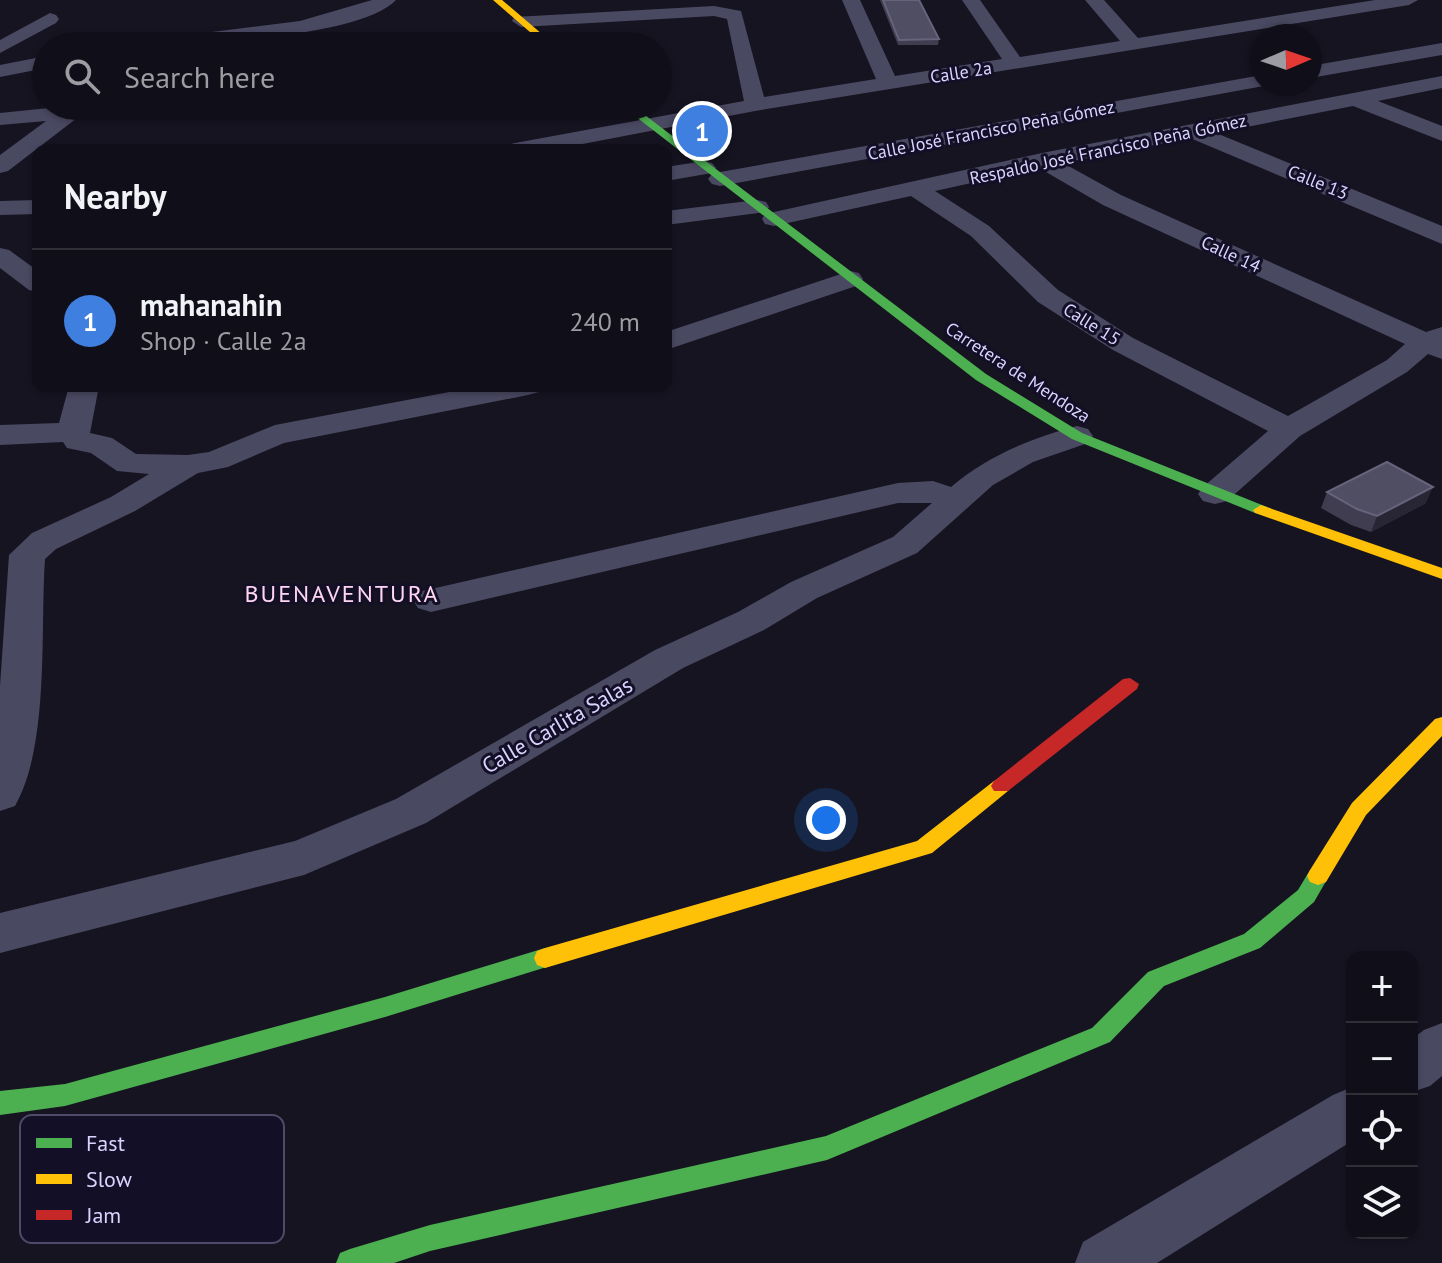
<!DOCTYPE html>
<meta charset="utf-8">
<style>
:root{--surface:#100f19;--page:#1e1d26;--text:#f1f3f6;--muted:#9c9ca2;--line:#302f38;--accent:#9591b1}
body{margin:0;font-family:"PT Sans",sans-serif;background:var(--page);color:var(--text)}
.controls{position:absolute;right:24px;bottom:24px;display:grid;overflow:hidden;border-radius:16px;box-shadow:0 2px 6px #0004}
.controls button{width:72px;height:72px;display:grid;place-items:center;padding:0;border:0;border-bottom:2px solid var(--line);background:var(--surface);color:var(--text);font:40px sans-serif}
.compass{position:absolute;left:1250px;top:24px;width:72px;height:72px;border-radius:50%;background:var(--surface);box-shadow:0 2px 6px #0004;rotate:88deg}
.you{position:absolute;left:826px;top:820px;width:28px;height:28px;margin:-20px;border:6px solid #fff;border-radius:50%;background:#1a73e8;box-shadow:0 0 0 12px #1a73e833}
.badge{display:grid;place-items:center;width:52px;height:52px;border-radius:50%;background:var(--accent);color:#fff;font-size:26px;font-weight:700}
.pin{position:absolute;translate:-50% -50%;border:4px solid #fff;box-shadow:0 2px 8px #0006}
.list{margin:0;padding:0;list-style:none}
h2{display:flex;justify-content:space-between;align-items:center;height:104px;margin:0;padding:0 32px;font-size:34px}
h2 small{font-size:26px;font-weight:400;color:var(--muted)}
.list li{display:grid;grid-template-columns:52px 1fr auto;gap:24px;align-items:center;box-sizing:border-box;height:144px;padding:0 32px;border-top:2px solid var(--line)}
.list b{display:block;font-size:30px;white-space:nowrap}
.list p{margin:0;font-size:26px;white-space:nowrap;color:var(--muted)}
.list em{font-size:26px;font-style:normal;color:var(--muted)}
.icon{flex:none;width:44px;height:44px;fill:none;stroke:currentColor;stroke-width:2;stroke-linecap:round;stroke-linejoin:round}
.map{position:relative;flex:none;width:1442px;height:1263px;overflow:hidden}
.search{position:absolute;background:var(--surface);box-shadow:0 2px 6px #0004;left:32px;top:32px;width:640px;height:88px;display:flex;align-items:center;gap:20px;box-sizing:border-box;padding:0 28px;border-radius:44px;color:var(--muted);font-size:30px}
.panel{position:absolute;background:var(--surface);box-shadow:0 2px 6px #0004;left:32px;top:144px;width:640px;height:248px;border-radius:16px}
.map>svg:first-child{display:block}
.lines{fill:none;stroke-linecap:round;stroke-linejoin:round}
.street{fill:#4a4962;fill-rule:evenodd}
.fast{fill:#4caf50;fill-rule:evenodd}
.slow{fill:#ffc107;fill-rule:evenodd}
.jam{fill:#c62828;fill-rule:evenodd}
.wall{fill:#403d50}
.shaded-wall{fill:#282635}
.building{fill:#504e63;stroke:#66637b;stroke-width:2}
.labels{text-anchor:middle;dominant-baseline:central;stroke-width:6;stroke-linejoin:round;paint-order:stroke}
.far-street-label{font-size:18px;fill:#d9d4ff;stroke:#130f26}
.street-label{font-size:22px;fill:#d9d4ff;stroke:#130f26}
.neighbourhood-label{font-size:24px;letter-spacing:2px;fill:#ffd6f0;stroke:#130f26}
.key{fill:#130f26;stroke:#4e4a67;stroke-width:2}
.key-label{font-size:22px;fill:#d9d4ff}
</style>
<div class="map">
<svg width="1442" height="1263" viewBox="0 0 1442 1263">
<rect width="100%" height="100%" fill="#161421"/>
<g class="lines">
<path class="street" d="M372 0H396C362 37 189 46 137 46L147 40 300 21Z
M842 0H860L895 76 1002 59 962 0H980L1020 57 1120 41 1085 0H1104L1138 38 1375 0H1418L1409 5 755 111 551 150H504L507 145 515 143 744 101 727 19 714 16 521 27 512 21 514 17 714 6 741 11 764 97 876 79Z
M50 13 56 15 59 19 56 23 0 53V40Z
M1442 43V55L1310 78V66Z
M46 56V68L0 77V65Z
M1262 75V84L1269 85 720 186 712 184 708 179 712 174 720 172Z
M1442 76V88L1378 101 1442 126V141L1353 106 1216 133 1442 226V244L1190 138 1063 163 1121 195 1426 332 1442 327V359L1428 354 1407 372 1300 436 1227 501 1215 504 1203 501 1198 494 1203 487 1268 431 1113 350 1038 302 971 236 911 196 774 226 765 224 762 219 765 214 774 212 1042 153ZM1039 168 1103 205 1405 344 1387 360 1288 416 1133 338 1058 290 989 226 935 191Z
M69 106H147L136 112 77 118 8 171 0 173V155L46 121 0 125V113Z
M704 161 712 163 716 168 712 173 666 181V167Z
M38 200V214L0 215V201Z
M757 200 766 202 769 207 766 212 666 225V211Z
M0 248 9 250 38 271V292L29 290 0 268Z
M850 271 859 273 863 279 859 285 666 350V332Z
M69 386H99L90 433 112 438 136 454 188 455 209 452 275 425 481 386H543L539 392 528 395 284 443 228 467 198 473 135 511 56 549 45 559C40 630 50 744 15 806L0 811V686L9 555 32 533 111 497 149 474 117 471 91 453 67 448 63 442 0 445V425L59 423Z
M1077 426 1088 429 1093 436 1088 443 1033 462 993 485 917 553 817 598 764 630 683 668 426 823 304 875 0 953V913L295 841 396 799 655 650 738 612 791 582 893 537 932 503H898L431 612 418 608 413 600 418 592 898 483 933 481 951 487C987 456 1031 438 1077 426Z
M1442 1023V1076L1430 1086 1412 1092V1039L1424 1030Z
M1352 1087V1141L1157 1263H1075L1083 1242 1333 1095Z"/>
<path class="fast" d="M622 106H633L986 374 1082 433 1267 507 1269 510 1267 513H1255L1072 439 976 380Z
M1318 867 1326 870 1329 876 1314 902 1260 948 1164 986 1110 1042 827 1160 430 1251 394 1263H336L340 1253 350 1249 430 1225 826 1136 1092 1028 1148 972 1244 934 1298 890 1310 870Z
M545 948 553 951 556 958 553 965 385 1017 65 1106 0 1115V1091L65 1084 385 997Z"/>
<path class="slow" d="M493 0H502L556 46H546Z
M1261 505 1442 568V579L1255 513 1253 510Z
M1442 717V736L1366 815 1326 882 1318 885 1310 882 1307 876 1310 870 1352 803 1435 719Z
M1001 778 1008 781 1011 786 1008 791 932 853 545 968 537 965 534 958 537 951 545 948 917 841 994 781Z"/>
<path class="jam" d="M1130 678 1139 684 1137 689 1008 791H994L991 786 994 781 1123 679Z"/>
</g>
<path class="wall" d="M880 0H919L939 39 938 45H898Z
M1327 492 1426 503 1371 532 1351 525 1321 508Z"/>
<path class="shaded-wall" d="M1433 487 1426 503 1371 532 1377 516Z"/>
<path class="building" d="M883 0H919L939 39 899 40Z
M1387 462 1433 487 1377 516 1357 509 1327 492Z"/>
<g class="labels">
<g class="far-street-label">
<text transform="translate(961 72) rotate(-9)">Calle 2a</text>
<text transform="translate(991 130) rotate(-11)">Calle José Francisco Peña Gómez</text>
<text transform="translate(1108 149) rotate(-12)">Respaldo José Francisco Peña Gómez</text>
<text transform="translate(1318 182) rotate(22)">Calle 13</text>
<text transform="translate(1231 254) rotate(25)">Calle 14</text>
<text transform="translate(1092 324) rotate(32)">Calle 15</text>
<text transform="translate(1018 372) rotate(33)">Carretera de Mendoza</text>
</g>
<g class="street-label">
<text transform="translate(557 725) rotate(-30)">Calle Carlita Salas</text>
</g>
<g class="neighbourhood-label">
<text x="342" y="593">BUENAVENTURA</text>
</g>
</g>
<rect x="20" y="1115" width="264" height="128" rx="12" class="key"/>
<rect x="36" y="1138" width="36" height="10" fill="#4caf50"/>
<rect x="36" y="1174" width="36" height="10" fill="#ffc107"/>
<rect x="36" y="1210" width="36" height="10" fill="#c62828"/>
<g class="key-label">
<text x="86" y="1151">Fast</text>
<text x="86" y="1187">Slow</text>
<text x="86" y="1223">Jam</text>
</g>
</svg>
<div class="controls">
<button>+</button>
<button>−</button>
<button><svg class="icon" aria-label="locate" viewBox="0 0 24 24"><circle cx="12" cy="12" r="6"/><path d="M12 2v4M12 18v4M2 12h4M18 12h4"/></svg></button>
<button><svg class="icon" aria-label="layers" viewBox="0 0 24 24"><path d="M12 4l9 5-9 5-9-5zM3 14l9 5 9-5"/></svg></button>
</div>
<svg class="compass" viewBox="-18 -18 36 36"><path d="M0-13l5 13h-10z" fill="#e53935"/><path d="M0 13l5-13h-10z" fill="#9c9ca2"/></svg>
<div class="you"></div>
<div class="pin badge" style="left:702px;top:131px;background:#3f7fe0">1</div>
<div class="search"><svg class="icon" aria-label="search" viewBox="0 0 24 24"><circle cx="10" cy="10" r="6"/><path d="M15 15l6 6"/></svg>Search here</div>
<section class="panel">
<h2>Nearby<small></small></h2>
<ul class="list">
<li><span class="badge" style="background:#3f7fe0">1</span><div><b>mahanahin</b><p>Shop · Calle 2a</p></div><em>240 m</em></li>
</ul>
</section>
</div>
